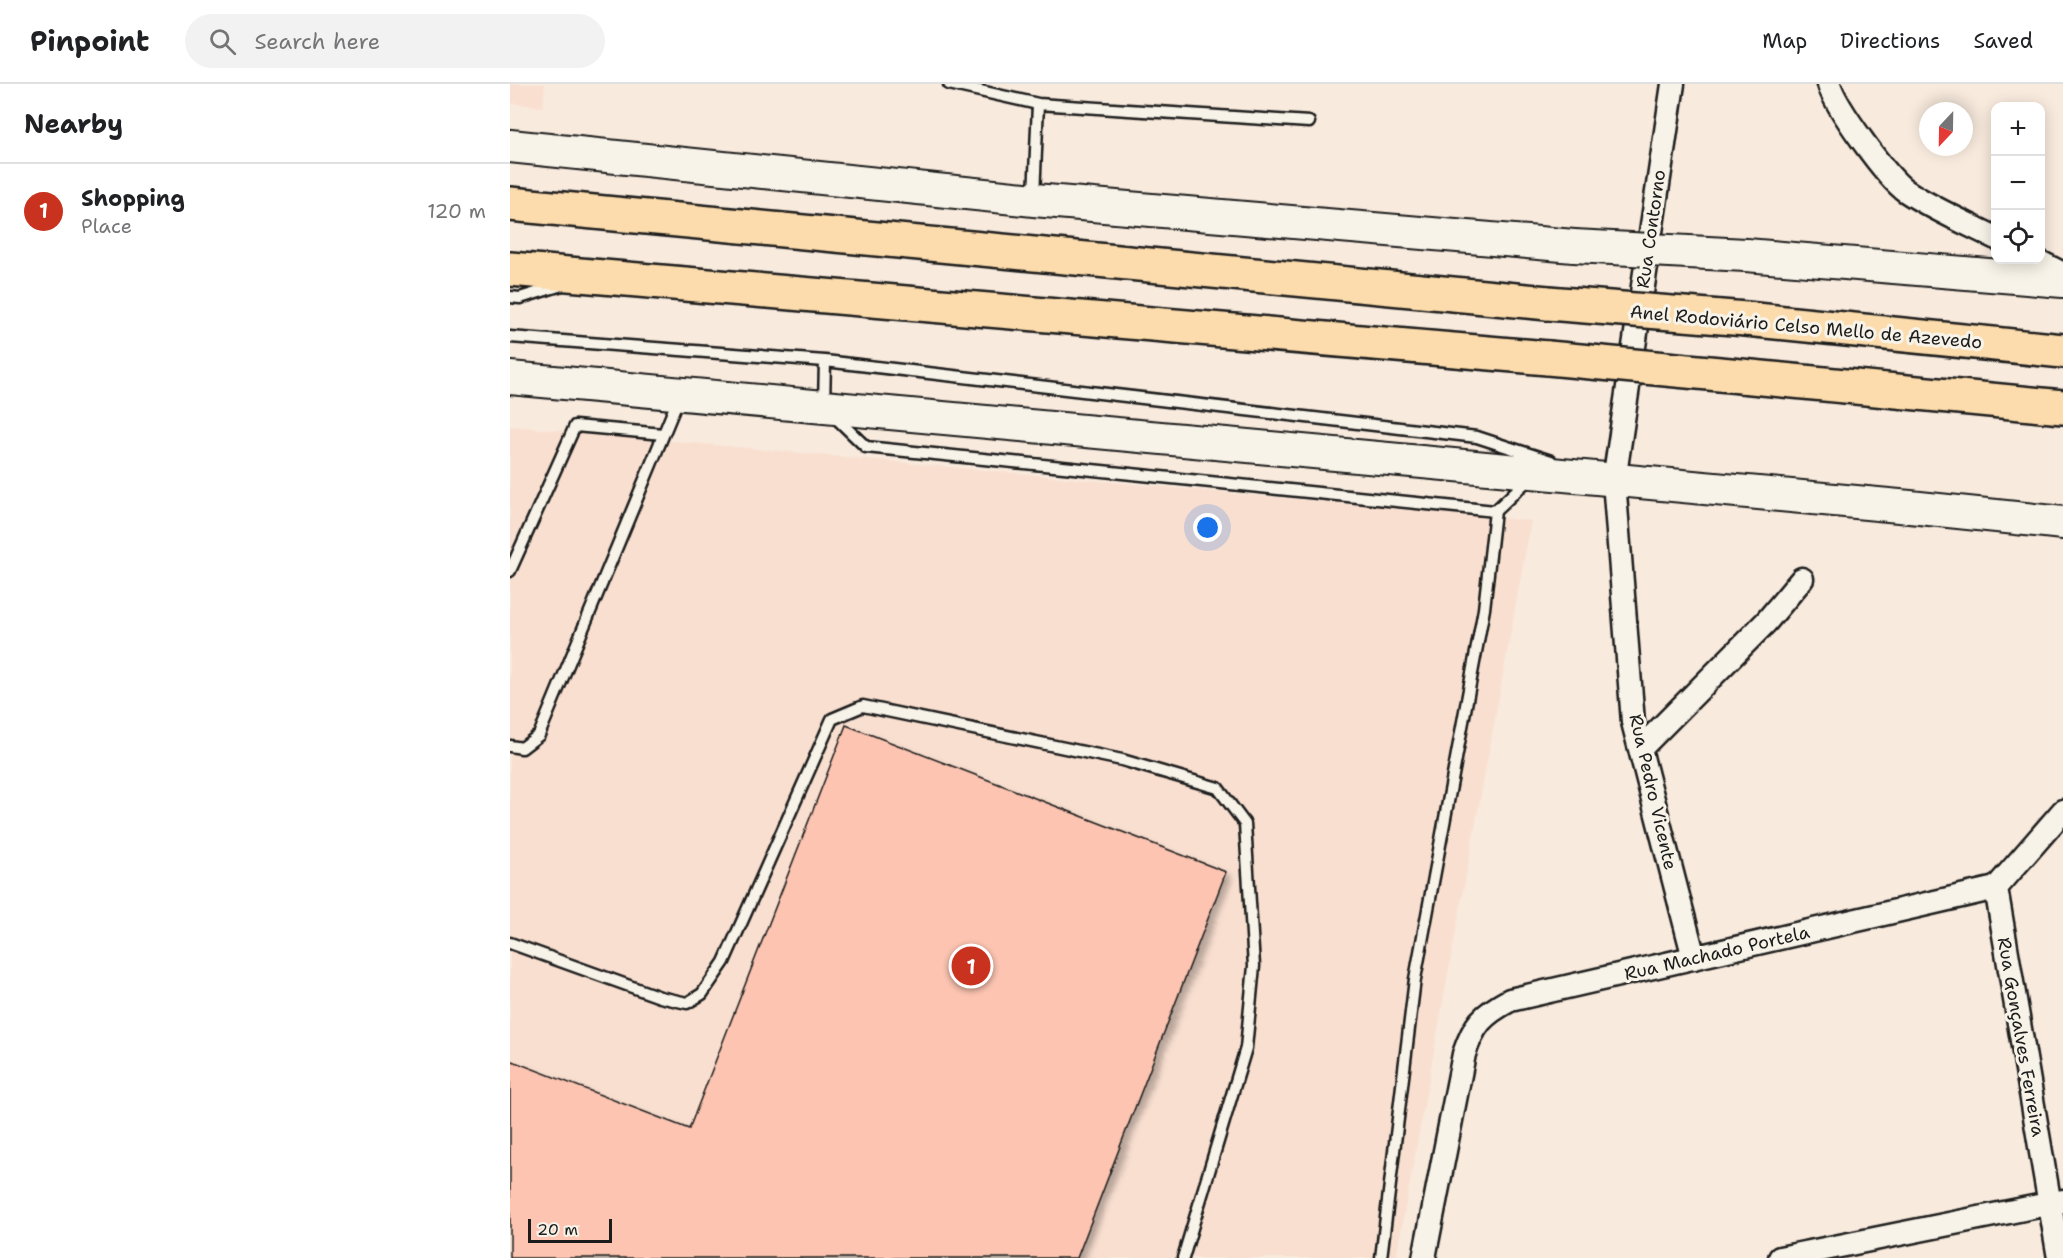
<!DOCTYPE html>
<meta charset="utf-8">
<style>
:root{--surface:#fff;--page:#f2f2f2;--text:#202124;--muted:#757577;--line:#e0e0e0;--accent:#c8321e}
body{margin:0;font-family:"Shantell Sans",sans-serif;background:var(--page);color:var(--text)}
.controls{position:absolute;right:18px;top:18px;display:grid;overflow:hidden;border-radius:12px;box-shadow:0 3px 15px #0003}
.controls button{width:54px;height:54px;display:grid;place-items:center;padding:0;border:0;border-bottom:2px solid var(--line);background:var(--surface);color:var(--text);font:30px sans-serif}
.compass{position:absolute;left:1409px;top:18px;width:54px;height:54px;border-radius:50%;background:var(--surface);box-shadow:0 3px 15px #0003;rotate:202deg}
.scale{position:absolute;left:18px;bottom:15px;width:84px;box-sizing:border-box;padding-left:6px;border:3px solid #1c1c1c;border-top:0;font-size:16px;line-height:21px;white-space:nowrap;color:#1c1c1c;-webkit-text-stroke:4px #f7f3e8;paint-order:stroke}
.you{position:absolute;left:698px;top:444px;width:21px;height:21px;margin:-15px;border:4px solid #fff;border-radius:50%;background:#1a73e8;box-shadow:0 0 0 9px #1a73e833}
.badge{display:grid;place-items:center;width:39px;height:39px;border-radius:50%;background:var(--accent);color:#fff;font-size:20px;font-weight:700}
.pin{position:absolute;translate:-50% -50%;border:3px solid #fff;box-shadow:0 2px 6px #0006}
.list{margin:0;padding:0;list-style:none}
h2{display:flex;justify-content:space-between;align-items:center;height:78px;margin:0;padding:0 24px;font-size:26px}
h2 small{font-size:20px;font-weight:400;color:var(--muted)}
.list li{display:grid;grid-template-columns:39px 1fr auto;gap:18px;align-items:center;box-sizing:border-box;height:96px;padding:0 24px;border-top:2px solid var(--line)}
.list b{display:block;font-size:22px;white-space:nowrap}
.list p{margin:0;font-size:20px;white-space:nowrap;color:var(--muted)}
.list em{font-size:20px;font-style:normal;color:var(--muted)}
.icon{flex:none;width:33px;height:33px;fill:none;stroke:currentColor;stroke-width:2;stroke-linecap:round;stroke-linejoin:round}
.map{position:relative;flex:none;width:1553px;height:1174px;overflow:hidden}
header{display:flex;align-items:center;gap:36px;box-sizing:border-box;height:84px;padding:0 30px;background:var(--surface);border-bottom:2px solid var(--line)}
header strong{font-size:28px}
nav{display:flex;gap:33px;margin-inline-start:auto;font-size:21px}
.search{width:420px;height:54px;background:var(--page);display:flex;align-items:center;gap:15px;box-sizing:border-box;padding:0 21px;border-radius:33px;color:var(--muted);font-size:22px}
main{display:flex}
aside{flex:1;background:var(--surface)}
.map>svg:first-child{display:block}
.built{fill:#f9dfd0}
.building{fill:#fcc4b1;stroke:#1c1c1c;stroke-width:1.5;filter:url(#shadow)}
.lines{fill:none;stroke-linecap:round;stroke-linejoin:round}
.lane-casing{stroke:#1c1c1c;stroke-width:15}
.street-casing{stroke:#1c1c1c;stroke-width:27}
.secondary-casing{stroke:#1c1c1c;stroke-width:36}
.highway-casing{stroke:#1c1c1c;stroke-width:38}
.lane{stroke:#f7f3e8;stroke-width:10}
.street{stroke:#f7f3e8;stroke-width:22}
.secondary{stroke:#f7f3e8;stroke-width:32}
.highway{stroke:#fcdcac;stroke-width:33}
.secondary-bridge-casing{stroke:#1c1c1c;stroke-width:36;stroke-linecap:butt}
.highway-bridge-casing{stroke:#1c1c1c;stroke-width:38;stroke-linecap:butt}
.secondary-bridge{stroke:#f7f3e8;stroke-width:32}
.highway-bridge{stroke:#fcdcac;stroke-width:33}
.labels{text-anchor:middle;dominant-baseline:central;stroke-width:6;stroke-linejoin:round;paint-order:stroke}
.street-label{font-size:18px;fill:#1c1c1c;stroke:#f7f3e8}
</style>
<header>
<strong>Pinpoint</strong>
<div class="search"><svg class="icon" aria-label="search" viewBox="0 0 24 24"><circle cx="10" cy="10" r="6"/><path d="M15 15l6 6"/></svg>Search here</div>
<nav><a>Map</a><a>Directions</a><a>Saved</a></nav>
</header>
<main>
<aside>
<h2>Nearby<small></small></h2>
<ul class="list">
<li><span class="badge">1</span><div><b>Shopping</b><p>Place</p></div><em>120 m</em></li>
</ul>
</aside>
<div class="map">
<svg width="1553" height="1174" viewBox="0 0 1553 1174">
<defs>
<filter id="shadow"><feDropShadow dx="5.5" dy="5.5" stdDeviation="3" flood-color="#0004"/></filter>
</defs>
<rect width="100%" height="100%" fill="#f8eadd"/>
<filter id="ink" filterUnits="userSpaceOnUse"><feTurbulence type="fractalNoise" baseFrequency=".0167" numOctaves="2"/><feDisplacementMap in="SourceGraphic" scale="12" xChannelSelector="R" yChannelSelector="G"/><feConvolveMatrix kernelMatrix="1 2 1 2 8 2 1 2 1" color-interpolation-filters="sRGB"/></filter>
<g filter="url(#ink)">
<path class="built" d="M0 0H35L33 23 0 19Z
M0 342 1021 437 886 1174H0Z"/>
<path class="building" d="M336 641 716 788 567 1174H0V976L179 1045Z"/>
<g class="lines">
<defs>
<path id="lane" d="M439 0 528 20 524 112
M528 20 799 38
M0 213 10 214 52 201
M0 253 315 277
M314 320 315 277 967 353 1041 377
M323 331 356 363 985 427 1020 394
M0 487 65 342 153 350
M0 662 12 664 29 651 169 313
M0 859 150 913 177 919 192 910 214 878 322 635 353 622 612 676 708 704 735 740 744 882 736 964 673 1174
M871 1174 905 895 974 525 985 427"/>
<path id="street" d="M1163 0 1104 397 1123 638 1184 874
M1319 0C1325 22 1377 94 1396 107 1423 125 1456 139 1486 154
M1526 176 1553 190
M1130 665 1256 538 1292 495
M1486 804 1549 1174
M1486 804 1553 727
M914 1174 954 970C964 940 972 931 1000 916L1486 804
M1270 1174 1553 1117"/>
<path id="secondary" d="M0 62 524 116 1064 162
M1236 171 1553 197
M0 294 1400 423 1553 439"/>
<path id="highway" d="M0 120 1038 219
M0 185 1038 274
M1236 235 1553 267
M1231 292 1553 323"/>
</defs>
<use href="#lane" class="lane-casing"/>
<use href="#street" class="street-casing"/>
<use href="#secondary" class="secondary-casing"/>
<use href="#highway" class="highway-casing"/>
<use href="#lane" class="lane"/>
<use href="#street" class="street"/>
<use href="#secondary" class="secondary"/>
<use href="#highway" class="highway"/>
<defs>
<path id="secondary-bridge" d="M1064 162 1236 171"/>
<path id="highway-bridge" d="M1038 219 1236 235
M1038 274 1231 292"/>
</defs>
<use href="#secondary-bridge" class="secondary-bridge-casing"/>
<use href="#highway-bridge" class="highway-bridge-casing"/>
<use href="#secondary-bridge" class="secondary-bridge"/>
<use href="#highway-bridge" class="highway-bridge"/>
</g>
</g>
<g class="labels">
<g class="street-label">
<text transform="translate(1141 145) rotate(-82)">Rua Contorno</text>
<text transform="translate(1296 243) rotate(5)">Anel Rodoviário Celso Mello de Azevedo</text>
<text transform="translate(1143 708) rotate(77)">Rua Pedro Vicente</text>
<text transform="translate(1207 869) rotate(-13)">Rua Machado Portela</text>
<text transform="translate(1511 953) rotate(80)">Rua Gonçalves Ferreira</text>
</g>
</g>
</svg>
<div class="controls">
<button>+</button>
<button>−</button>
<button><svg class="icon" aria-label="locate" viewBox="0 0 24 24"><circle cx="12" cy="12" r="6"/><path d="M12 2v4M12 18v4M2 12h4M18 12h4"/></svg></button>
</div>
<svg class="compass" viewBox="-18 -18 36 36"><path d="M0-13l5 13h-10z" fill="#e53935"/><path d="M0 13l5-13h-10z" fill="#757577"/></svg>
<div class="scale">20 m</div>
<div class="you"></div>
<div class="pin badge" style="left:461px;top:882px">1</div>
</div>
</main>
